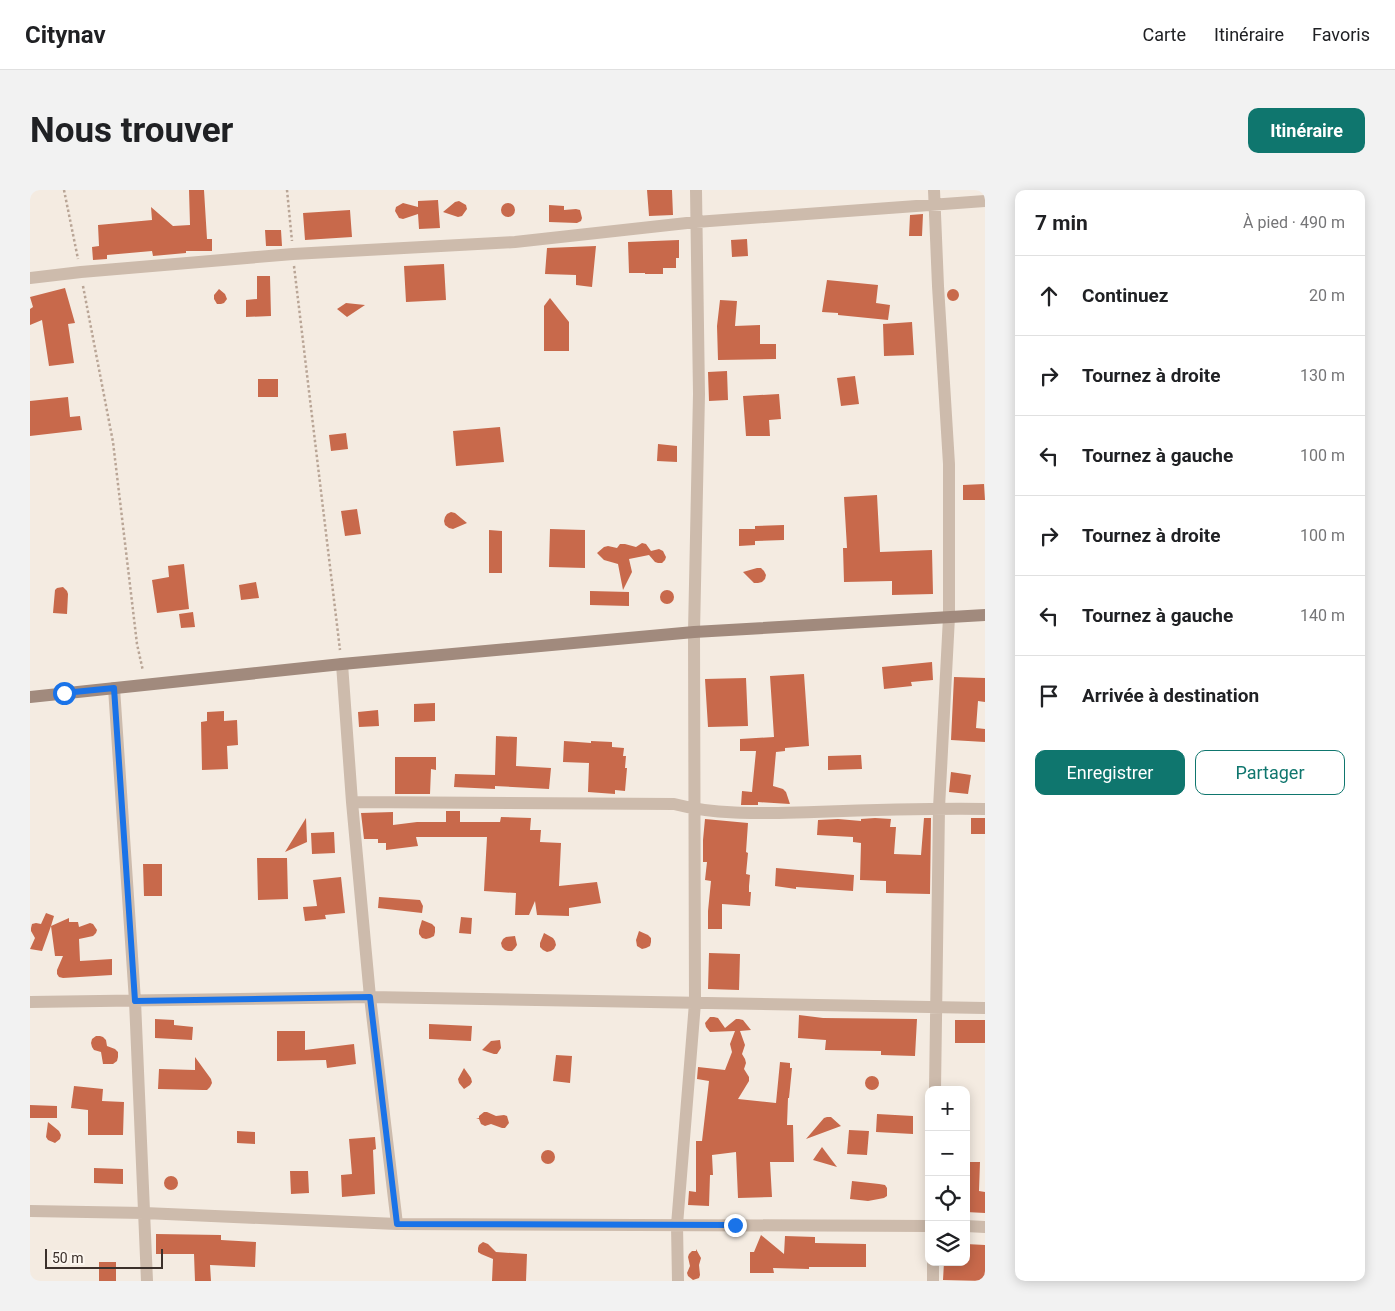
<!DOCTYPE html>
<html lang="fr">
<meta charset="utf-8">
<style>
:root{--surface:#fff;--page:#f2f2f2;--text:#202124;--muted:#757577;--line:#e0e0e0;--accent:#0f766e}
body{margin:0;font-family:Roboto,sans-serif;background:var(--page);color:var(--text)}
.controls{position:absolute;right:15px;bottom:15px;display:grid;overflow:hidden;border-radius:10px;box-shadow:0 2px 12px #0003}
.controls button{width:45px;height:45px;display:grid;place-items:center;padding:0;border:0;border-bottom:1px solid var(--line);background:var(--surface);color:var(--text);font:25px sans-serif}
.scale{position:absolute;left:15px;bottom:12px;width:118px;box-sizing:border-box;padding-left:5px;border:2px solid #3b302b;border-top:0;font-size:14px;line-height:18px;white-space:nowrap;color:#3b302b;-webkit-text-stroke:4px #fbf5ee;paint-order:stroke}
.stop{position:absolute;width:15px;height:15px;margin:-11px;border:4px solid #1a73e8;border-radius:50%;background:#fff}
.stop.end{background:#1a73e8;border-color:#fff;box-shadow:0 1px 5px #0008}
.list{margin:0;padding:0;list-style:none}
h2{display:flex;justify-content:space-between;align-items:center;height:65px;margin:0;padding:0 20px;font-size:21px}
h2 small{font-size:16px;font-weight:400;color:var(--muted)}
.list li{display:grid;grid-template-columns:32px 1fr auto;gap:15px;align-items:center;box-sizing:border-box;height:80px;padding:0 20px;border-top:1px solid var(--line)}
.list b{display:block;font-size:19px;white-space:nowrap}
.list em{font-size:16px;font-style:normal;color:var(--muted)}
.actions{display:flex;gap:10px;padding:15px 20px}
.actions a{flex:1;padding:11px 0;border:1px solid var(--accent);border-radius:10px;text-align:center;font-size:18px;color:var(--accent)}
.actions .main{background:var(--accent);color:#fff}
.icon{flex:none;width:28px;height:28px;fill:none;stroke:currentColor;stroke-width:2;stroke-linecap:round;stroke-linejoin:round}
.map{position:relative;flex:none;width:955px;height:1091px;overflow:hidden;border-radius:10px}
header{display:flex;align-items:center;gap:30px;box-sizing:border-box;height:70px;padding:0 25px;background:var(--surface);border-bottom:1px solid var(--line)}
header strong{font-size:24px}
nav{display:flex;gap:28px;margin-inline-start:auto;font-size:18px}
.intro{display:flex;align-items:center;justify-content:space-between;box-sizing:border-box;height:120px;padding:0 30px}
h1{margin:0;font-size:35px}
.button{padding:12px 22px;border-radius:10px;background:var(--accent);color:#fff;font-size:18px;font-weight:700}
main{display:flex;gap:30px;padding:0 30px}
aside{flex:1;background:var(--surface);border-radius:10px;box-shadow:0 2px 12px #0003}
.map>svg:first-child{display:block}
.building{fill:#c8694b}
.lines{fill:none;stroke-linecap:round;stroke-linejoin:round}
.path{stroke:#b9a596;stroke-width:2.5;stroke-dasharray:2.5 2.5;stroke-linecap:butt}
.street{stroke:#cdbbac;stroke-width:12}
.secondary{stroke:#a18a7d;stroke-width:12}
.route{stroke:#1a73e8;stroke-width:6}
</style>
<header>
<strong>Citynav</strong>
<nav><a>Carte</a><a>Itinéraire</a><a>Favoris</a></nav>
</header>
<div class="intro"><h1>Nous trouver</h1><a class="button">Itinéraire</a></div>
<main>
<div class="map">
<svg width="955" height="1091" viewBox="0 0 955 1091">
<rect width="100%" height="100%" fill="#f4ebe1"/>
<path class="building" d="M159 0H174L177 49H182V61H156V63L123 66 122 61 77 65V69L63 70 62 57 69 56 68 35 122 30 121 17 143 36 160 35Z
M617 0H642L643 25 619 26Z
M408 10 410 38 389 39 388 24 373 29 369 28 365 21 366 17 373 13 388 17V11Z
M429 11 436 15 437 19 432 26 428 27 413 22 425 12Z
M471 20a7 7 0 1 1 14 0a7 7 0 1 1-14 0Z
M519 15 534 16V20L546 19 550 20 552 28 551 31 547 33 519 32Z
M320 20 322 47 275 50 273 23Z
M893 24 892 46H879L880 25Z
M235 40H251L252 56H236Z
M717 49 718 66 702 67 701 50Z
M649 50V68H646V78H633V84H615V83H599L598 52Z
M566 56 562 97 546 95V85L515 84 517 58Z
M414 74 416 110 376 112 374 76Z
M227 86H240L241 126 216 127V110L227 109Z
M797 90 848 95 846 113 860 115 858 130 808 125V123L792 122Z
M35 98 45 133 38 134 44 173 19 176 12 130 0 135V119L3 117 0 107Z
M917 105a6 6 0 1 1 12 0a6 6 0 1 1-12 0Z
M189 99 195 104 197 109 194 113 191 114H187L184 109V105Z
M520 108 539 132V161H514V116Z
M690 110 707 111 705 136 730 135V154H746V169L688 170 687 136Z
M316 113 335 115 317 127 307 119Z
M882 132 884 165 854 166 853 134Z
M697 181 698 210 679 211 678 182Z
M825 186 829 214 811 216 807 188Z
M228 189H248V207H228Z
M749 204 751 229 739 230 740 246H716L713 206Z
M38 207 40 227 50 226 52 240 0 246V211Z
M470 237 474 272 426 276 423 241Z
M316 243 318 259 301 261 299 245Z
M628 254 647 256V272L627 271Z
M954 294 955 310H933V295Z
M847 305 850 362 902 360 903 404 862 405V391L814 392 813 358H817L814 307Z
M327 319 331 344 315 346 311 321Z
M421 322 425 323 437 333 423 339 419 338 415 335 414 331 415 327 417 324Z
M754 335V350L725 351V355L709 356V339H725V336Z
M520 339 555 340V378L519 377Z
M459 340 472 341V383H459Z
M612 353 616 354 621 361 629 359 633 361 636 367 635 370 632 373H628L625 372 619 365 599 369 602 382 593 400 588 374 574 370 567 363 574 357 578 356 587 358 590 354H595L606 357Z
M154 374 159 419 127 423 122 390 139 387 138 376Z
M727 378H731L734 381 736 385 735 389 732 392 728 393H724L713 382Z
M226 392 229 408 211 410 209 395Z
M33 397 37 401 38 404 37 424 23 423 25 400 27 398Z
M630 407a7 7 0 1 1 14 0a7 7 0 1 1-14 0Z
M560 401 599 402V416L560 415Z
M163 422 165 437 151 438 149 424Z
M902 472 903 490 881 492 882 496 854 499 852 477Z
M774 484 779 556 755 558V561L746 562 743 596 753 599 756 602 760 614 728 612V615H711L712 601 722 602 726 561H710V549L744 547 740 486Z
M924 487 955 488V512L948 511 946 538 955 539V552L921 550Z
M716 488 718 536 678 537 675 489Z
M405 513V531L384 532V514Z
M348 520 349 536 329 537 328 522Z
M194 521V531L207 530 208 555 197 556 198 579 172 580 171 532 177 531V522Z
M466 546 487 547 486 576 521 578 519 599 465 596V599L424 597 425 584 465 585Z
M534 551 561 553V551L582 552V557L594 558 593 566H596L595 578H597L595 601 585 600V604L558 602 559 573 533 572Z
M831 565 832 579 798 580V566Z
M365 567H406V580L401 579 400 604H365Z
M921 582 941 585 938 604 919 602Z
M416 621H430V632H470L471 627 501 628 500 640H511L510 652 531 653 529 696 567 692 571 713 539 718V726L507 725 505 711 499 725H485L486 703 454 701 457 647H386L388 656 356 660V653H348V649H334L331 623 363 622V635L387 632H416Z
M276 628 277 652 255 662Z
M845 628 861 629 860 637H866L864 664 891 665 894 628H901L900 704 856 703V691L830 690 831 653 823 652V647L787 645 788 630 808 629 831 631V629Z
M941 628H955V644H941Z
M675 629 718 633 716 662 718 663 716 684 720 685 719 696V702H721L720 716 692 714V739H678V721L681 691 675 690 677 672H673V650Z
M304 642 305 663 282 664 281 643Z
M227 668H257L258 709 228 710Z
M113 674H132V706H114Z
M746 678 824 685 823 701 766 697V699L745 696Z
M311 687 315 723 295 725 296 729 275 731 273 717 287 716 283 690Z
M349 707 390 710 393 716 392 723 348 718Z
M16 723 24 726 21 736 39 728V732H48L49 737 60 733 63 734 67 740 66 743 63 746 49 749 50 771 82 769V785L33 788 29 787 27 784V780L33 766H25L21 736 12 761 0 759 5 748 1 741V738L2 734 6 733 11 734Z
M431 727 442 728 441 744 429 743Z
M392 730 402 734 405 737V742L404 746 400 748 396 749 392 748 389 744V740Z
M609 741 618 745 621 748V752L620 756 616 758 612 759 607 756 606 750Z
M514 743 523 748 525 751 526 755 524 759 521 761 517 762 513 760 510 757V753Z
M485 746 487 755 485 758 482 761H478L475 760 472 757 471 753 473 749 476 747Z
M679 763 710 764 709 800 678 799Z
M769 825 793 828 887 829 885 866 851 865V861L795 860 796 850 768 848Z
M680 827H684L688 828 695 838 706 829H709L713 830 721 840 710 841 715 855 712 864 715 869 716 873 714 879 719 887V891L708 909 746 913 750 872 760 873V878H762L759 908H758L757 935H763L764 972H740L742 1007 708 1008 706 962 682 965 683 985H680L679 1016 658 1015 659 1001 666 1002V951H672L679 891 667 889 668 877 695 880 702 862 700 854 705 841 680 842 676 837 675 833Z
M125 829 144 830V835L163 837 162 850 125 848Z
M925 830H955V853H925Z
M399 834 442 836 441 851 399 849Z
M247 841H275V860L324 854 326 874 297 878 296 870 247 871Z
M66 846H70L73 847 76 850 77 856 85 859 88 862V867L87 871 83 874H73L71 862 64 860 62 857 61 853 62 849Z
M470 850 471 858 467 864H464L452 860 461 851Z
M526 865 542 866 540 893 523 891Z
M165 867 181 889 182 893 180 897 177 900H173L128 899 129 879 165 880Z
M434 878 441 888 442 892 440 895 434 899 429 893 428 889Z
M835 893a7 7 0 1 1 14 0a7 7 0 1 1-14 0Z
M44 896 73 899 72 911 94 912 93 945H58V920L41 918Z
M0 915 27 916V928H0Z
M454 922H457L466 926 474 925 477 926 479 933 475 938H472L461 934 455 936 451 934 449 929 446 928H449V926Z
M847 924 883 926V944L846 942Z
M797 927H801L811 936 776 949 794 928Z
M18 932 29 941 31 945 30 949 25 953 18 950 16 947Z
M819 940 839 941 837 965 817 964Z
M207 941 225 942V954L207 953Z
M345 947 346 959 343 960 345 1004 312 1007 311 985 322 984 319 949Z
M792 957 807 977 783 970Z
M511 967a7 7 0 1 1 14 0a7 7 0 1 1-14 0Z
M936 972H950L949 1001 955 1002V1023L936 1022Z
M64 978 93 979V994L64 993Z
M260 981H278L279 1003 261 1004Z
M134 993a7 7 0 1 1 14 0a7 7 0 1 1-14 0Z
M822 991 849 994 855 995 857 998V1006L854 1008 838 1011 820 1009Z
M126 1044 191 1045V1050L226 1052 225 1077 180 1075 181 1091H165L164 1064H126Z
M731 1045 754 1064 755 1046 785 1047V1053L836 1054V1077H779V1079L743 1078 744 1083H720V1062H724Z
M453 1052 458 1054 466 1062 497 1064 496 1091H462L463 1069 451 1064 448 1062V1058L449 1055Z
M936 1054 955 1055V1091L913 1090 914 1072H936Z
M666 1059 671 1068 669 1075 670 1085 669 1088 663 1090 658 1086 657 1083 660 1076 658 1067 659 1064 662 1061H666Z
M69 1072H86V1091H69Z"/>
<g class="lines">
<path class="path" d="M34 0 48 69
M257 0 262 51
M264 76 310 460
M53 96 83 252 107 454 113 481"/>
<path class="street" d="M904 0 908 96 919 274V427L909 618 905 900
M0 88 51 82 263 64 485 52 666 32 955 11
M312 474 322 612 340 807 367 1034
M84 498 105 811 117 1091
M322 612 644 614C690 626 736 623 784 622 841 620 898 618 955 619
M0 812 340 807 955 818
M0 1021 114 1023 367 1034 899 1036
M936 1036 955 1037
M903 1072V1091
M648 1091 647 1035 665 813 664 442 669 204 666 0"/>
<path class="secondary" d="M0 507 312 474 664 442 955 425"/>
</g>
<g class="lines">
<path class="route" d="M34 503 84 498 105 811 340 807 367 1034 705 1035"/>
</g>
</svg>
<div class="controls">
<button>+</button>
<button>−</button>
<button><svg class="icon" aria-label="locate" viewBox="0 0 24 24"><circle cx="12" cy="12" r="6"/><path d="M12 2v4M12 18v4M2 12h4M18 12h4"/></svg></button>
<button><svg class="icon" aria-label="layers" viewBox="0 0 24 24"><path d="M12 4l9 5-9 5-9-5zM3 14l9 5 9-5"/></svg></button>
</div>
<div class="scale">50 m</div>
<div class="stop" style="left:34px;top:503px"></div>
<div class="stop end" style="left:705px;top:1035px"></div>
</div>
<aside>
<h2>7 min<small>À pied · 490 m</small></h2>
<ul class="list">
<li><svg class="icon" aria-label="ahead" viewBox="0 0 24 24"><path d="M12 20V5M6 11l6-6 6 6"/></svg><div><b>Continuez</b></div><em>20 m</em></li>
<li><svg class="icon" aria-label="right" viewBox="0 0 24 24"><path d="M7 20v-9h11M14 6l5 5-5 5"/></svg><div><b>Tournez à droite</b></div><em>130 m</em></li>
<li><svg class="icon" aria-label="left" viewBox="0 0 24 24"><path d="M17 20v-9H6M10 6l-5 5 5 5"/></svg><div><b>Tournez à gauche</b></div><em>100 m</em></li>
<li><svg class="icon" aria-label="right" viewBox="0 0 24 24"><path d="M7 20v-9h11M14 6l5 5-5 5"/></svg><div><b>Tournez à droite</b></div><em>100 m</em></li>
<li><svg class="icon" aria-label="left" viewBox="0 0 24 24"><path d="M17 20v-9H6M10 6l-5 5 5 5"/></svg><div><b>Tournez à gauche</b></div><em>140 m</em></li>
<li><svg class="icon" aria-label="arrive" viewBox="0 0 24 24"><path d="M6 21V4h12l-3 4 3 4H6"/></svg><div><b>Arrivée à destination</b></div></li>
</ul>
<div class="actions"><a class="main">Enregistrer</a><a>Partager</a></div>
</aside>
</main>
